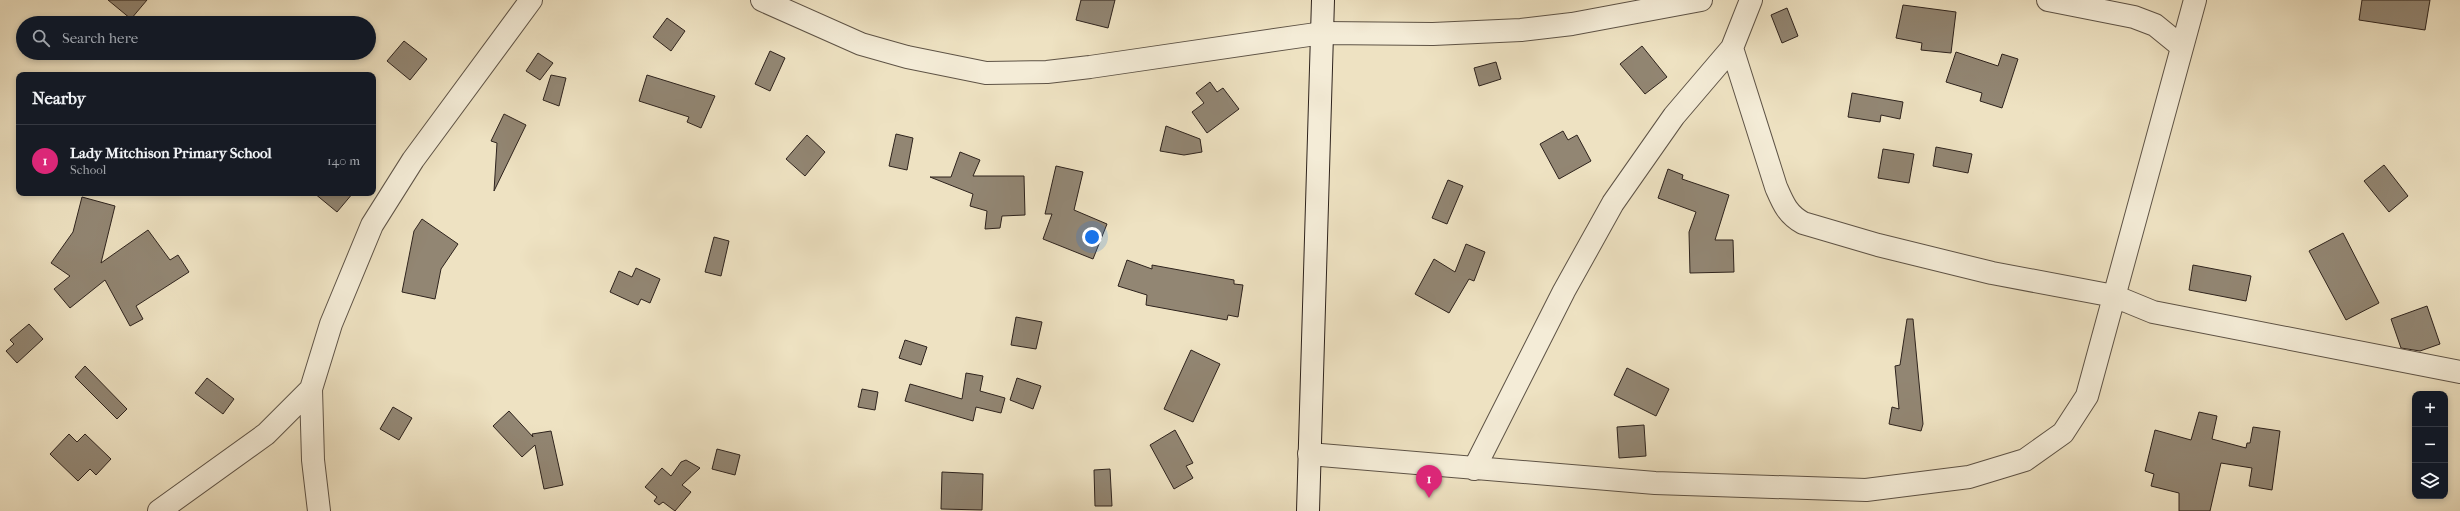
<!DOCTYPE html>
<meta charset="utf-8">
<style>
:root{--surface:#171b24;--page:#20242c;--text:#f1f3f6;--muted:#9ea1a6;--line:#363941;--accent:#db2777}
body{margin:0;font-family:"IM FELL French Canon",serif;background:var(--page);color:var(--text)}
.controls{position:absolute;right:12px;bottom:12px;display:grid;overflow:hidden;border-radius:8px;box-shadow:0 2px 6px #0003}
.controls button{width:36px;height:36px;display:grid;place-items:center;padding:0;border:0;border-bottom:1px solid var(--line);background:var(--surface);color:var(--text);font:20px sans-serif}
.you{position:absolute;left:1092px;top:237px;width:14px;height:14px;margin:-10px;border:3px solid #fff;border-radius:50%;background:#1a73e8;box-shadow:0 0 0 6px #1a73e833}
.badge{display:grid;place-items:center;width:26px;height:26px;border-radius:50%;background:var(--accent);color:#fff;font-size:13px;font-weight:700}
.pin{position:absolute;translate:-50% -33px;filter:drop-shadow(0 1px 2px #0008)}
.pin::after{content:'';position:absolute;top:21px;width:14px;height:12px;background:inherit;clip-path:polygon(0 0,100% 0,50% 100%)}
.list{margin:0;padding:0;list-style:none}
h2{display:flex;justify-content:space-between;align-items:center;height:52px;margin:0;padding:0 16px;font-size:17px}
h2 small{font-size:13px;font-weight:400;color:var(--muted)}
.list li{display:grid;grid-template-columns:26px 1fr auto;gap:12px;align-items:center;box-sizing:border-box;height:72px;padding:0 16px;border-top:1px solid var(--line)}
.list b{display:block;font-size:15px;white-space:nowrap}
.list p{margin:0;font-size:13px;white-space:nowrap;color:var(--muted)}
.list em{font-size:13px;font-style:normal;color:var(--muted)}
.icon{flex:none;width:22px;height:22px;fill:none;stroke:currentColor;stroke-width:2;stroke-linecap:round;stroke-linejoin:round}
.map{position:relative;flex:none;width:2460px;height:511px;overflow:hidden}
.search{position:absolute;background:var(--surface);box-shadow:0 2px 6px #0003;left:16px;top:16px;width:360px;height:44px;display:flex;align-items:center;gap:10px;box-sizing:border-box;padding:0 14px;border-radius:22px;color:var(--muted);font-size:15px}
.panel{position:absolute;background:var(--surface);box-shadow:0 2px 6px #0003;left:16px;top:72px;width:360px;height:124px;border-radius:8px}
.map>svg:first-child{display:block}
.building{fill:#928673;stroke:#2e231d}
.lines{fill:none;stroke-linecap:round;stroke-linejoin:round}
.street-casing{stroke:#5e5346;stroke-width:24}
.secondary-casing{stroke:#2e231d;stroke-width:24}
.street{stroke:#f4ecd7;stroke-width:22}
.secondary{stroke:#f4ecd7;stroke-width:22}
</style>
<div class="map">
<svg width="2460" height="511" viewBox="0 0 2460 511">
<rect width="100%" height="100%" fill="#eee2c2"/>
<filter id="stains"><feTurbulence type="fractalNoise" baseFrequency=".005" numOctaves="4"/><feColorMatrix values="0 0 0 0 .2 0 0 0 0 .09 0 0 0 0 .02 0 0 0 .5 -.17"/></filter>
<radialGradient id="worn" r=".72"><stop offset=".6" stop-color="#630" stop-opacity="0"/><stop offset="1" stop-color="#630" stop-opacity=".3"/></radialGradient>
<path class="building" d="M108 0H147L131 19Z
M1081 0H1115L1108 28 1076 20Z
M2362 0H2430L2425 30 2359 20Z
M1903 5 1956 12 1951 53 1921 50 1922 43 1896 38Z
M1787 8 1798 36 1782 43 1771 15Z
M667 18 685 31 671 51 653 37Z
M404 41 427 59 410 80 387 61Z
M1642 46 1667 77 1645 94 1620 64Z
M770 51 785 58 770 91 755 84Z
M1956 52 1998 66 2002 54 2018 59 2002 108 1980 101 1982 93 1946 82Z
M538 53 553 63 540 80 526 71Z
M1496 62 1501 79 1479 86 1474 68Z
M551 75 566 78 559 106 543 100Z
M647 75 715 96 701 128 687 122 689 117 639 101Z
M1210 82 1217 92 1223 88 1239 109 1207 133 1192 112 1204 103 1196 93Z
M1852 93 1903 102 1900 119 1881 115 1880 122 1848 117Z
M504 114 526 125 494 191 497 143 491 141Z
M1166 126 1200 139 1202 152 1184 155 1160 151Z
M1563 131 1568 140 1577 135 1591 161 1559 179 1540 144Z
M896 134 913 138 907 170 889 166Z
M807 135 825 152 805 176 786 159Z
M1936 147 1972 154 1968 173 1933 166Z
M1883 149 1914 154 1909 183 1878 178Z
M960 152 980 160 973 176H1024L1025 215 1002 216 1000 228 985 229 987 211 970 206 973 194 930 177H951Z
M2384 165 2408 196 2389 212 2364 181Z
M1056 166 1083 172 1074 210 1107 224 1093 259 1043 239 1052 214H1045Z
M1668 169 1683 175 1682 179 1729 195 1715 240H1733L1734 272 1690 273 1689 232 1696 212 1658 198Z
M1448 180 1463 186 1447 224 1432 218Z
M314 193H353L337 212Z
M82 197 115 206 101 263 148 230 170 260 178 255 189 272 136 306 143 319 130 326 105 280 70 308 54 289 70 276 51 263 73 232Z
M422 219 458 244 441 269 435 299 402 292 414 231Z
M2343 233 2379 303 2346 320 2309 251Z
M714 237 729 241 721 276 705 272Z
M1466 244 1485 252 1474 281 1469 279 1449 313 1415 294 1434 259 1455 272Z
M1127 260 1152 269V265L1234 280V284L1243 285 1238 317 1228 315 1227 320 1146 305 1147 295 1118 286Z
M2193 265 2251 276 2246 301 2189 290Z
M636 268 660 279 650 303 641 299 638 305 610 292 619 271 632 277Z
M2427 306 2440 344 2420 351 2401 348 2391 319Z
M1016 317 1042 322 1036 349 1011 345Z
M1907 319H1913L1923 424 1921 431 1889 424 1892 407 1899 409 1895 366 1900 365Z
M29 324 43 339 17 363 6 351 14 344 10 340Z
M905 340 927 347 921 365 899 358Z
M1191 350 1220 364 1193 422 1164 409Z
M85 366 127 409 117 419 75 377Z
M1627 368 1669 389 1656 416 1614 395Z
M966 373 983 376 980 391 1005 398 1001 413 976 407 973 421 905 401 910 384 962 399Z
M207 378 234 399 223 414 195 393Z
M1017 378 1041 386 1033 409 1010 400Z
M862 389 878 392 875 410 858 407Z
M393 407 412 418 399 440 380 429Z
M509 411 533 437 532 434 551 431 563 485 544 489 535 445 522 457 493 426Z
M2199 412 2217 416 2212 439 2246 448 2247 443H2250L2253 427 2280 431 2272 490 2249 486 2252 468 2221 463 2210 511H2179V493L2151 486 2154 474 2145 471 2155 430 2191 440Z
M1644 425 1646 456 1619 458 1617 427Z
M1175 430 1193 463 1186 466 1193 478 1174 489 1150 445Z
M69 434 77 442 85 434 111 459 96 475 90 469 78 481 50 454Z
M717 449 740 455 735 475 712 469Z
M686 460 700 468 682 485 691 492 675 511 663 502 659 505 654 501 657 497 645 487 662 468 671 476 681 462Z
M1110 469 1112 506H1095L1094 470Z
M942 472 983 474 982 510 941 509Z"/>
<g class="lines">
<defs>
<path id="street" d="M762 0 861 44 907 57 986 73 1047 72 1090 67 1323 33 1433 34 1521 30 1572 24 1701 0
M2048 0 2134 17 2155 25 2182 47
M1732 48 1776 187C1783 203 1787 214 1803 223L1878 245 1992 273 2114 296 2153 312 2460 372
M311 389 313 460 319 511
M1309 454 1655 483 1866 490 1969 477 2025 460 2063 433 2087 396 2195 0
M1474 469 1564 291 1613 203 1674 116 1732 48 1751 0
M159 511 266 434 311 389 331 324 372 225 413 160 531 0"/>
<path id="secondary" d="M1308 511 1323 0"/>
</defs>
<use href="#street" class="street-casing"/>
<use href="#secondary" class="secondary-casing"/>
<use href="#street" class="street"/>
<use href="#secondary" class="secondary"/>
</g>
<rect width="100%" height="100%" filter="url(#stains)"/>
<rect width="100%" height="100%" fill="url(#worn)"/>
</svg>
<div class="controls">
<button>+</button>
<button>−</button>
<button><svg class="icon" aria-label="layers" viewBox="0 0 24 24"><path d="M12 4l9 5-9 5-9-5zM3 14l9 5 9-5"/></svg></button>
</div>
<div class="you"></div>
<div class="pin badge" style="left:1429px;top:498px">1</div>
<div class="search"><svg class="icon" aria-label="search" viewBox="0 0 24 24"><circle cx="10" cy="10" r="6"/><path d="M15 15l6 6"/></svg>Search here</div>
<section class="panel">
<h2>Nearby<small></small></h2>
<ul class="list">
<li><span class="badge">1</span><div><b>Lady Mitchison Primary School</b><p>School</p></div><em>140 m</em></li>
</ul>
</section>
</div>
